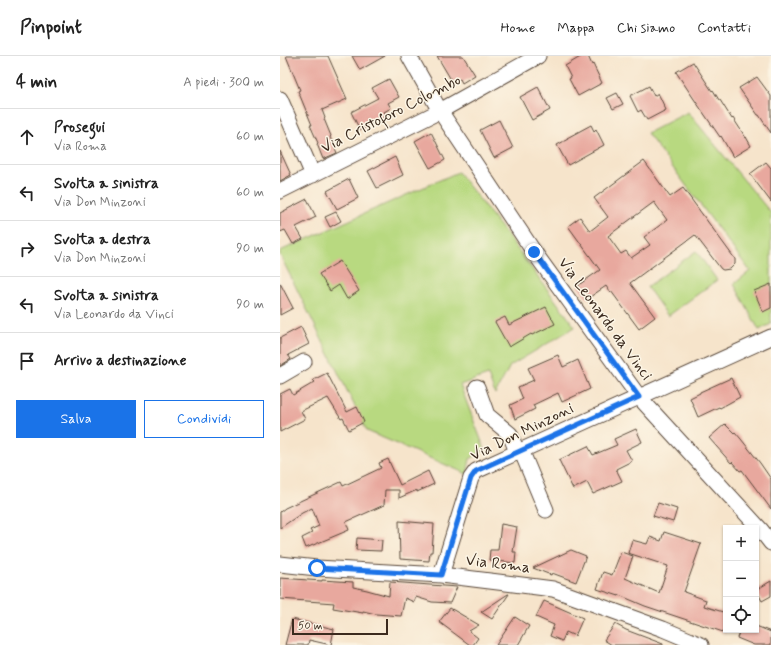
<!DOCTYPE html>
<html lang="it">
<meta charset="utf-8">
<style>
:root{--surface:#fff;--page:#f2f2f2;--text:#222;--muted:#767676;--line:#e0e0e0;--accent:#1a73e8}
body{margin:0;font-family:Mynerve,sans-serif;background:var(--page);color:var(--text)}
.controls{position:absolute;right:12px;bottom:12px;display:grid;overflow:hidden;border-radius:0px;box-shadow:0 1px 3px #0004}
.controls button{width:36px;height:36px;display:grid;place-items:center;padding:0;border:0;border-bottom:1px solid var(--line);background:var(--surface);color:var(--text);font:20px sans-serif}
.scale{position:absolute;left:12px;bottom:10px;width:96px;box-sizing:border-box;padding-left:4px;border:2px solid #3b2a1e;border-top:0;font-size:11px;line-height:14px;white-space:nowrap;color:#3b2a1e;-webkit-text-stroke:3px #fcf5e5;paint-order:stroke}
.stop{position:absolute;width:12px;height:12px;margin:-9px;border:3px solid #1a73e8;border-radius:50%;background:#fff}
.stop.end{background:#1a73e8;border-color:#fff;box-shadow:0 1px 4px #0008}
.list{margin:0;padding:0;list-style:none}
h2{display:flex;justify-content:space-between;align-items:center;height:52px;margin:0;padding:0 16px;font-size:17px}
h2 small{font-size:13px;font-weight:400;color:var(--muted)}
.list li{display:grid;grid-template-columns:26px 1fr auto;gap:12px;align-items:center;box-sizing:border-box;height:56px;padding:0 16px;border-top:1px solid var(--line)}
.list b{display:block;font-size:15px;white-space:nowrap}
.list p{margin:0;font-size:13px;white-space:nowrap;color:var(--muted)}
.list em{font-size:13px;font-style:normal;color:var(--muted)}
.actions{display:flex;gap:8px;padding:12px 16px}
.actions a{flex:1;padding:9px 0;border:1px solid var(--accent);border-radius:0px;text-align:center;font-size:14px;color:var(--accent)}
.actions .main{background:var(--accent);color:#fff}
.icon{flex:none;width:22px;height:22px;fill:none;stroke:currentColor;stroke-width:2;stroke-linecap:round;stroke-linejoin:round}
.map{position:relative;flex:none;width:491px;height:589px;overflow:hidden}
header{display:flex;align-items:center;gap:24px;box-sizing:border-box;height:56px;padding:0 20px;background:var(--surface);border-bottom:1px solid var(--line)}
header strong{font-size:19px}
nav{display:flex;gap:22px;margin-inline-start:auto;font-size:14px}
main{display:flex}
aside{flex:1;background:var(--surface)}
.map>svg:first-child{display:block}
.green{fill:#b8d980;stroke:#7a824f}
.building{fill:#e8a89e;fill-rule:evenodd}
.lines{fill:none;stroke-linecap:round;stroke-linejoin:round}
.minor-casing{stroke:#574638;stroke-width:17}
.minor{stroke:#fff;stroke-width:15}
.route{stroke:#1a73e8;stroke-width:5}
.labels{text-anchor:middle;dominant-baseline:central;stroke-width:3;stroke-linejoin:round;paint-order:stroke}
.street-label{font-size:16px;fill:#3b2a1e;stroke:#fcf5e5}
</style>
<header>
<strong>Pinpoint</strong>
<nav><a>Home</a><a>Mappa</a><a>Chi siamo</a><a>Contatti</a></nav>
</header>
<main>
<aside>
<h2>4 min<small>A piedi · 300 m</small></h2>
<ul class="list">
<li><svg class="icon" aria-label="ahead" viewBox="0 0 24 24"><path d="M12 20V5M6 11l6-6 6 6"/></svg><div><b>Prosegui</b><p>Via Roma</p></div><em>60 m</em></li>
<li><svg class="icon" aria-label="left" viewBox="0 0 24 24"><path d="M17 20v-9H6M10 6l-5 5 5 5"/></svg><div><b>Svolta a sinistra</b><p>Via Don Minzoni</p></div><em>60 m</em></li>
<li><svg class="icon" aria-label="right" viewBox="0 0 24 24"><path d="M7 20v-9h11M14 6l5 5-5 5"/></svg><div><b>Svolta a destra</b><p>Via Don Minzoni</p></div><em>90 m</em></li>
<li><svg class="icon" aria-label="left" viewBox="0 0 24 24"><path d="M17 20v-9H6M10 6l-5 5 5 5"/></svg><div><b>Svolta a sinistra</b><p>Via Leonardo da Vinci</p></div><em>90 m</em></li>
<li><svg class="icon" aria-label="arrive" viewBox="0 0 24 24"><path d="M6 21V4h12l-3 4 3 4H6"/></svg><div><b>Arrivo a destinazione</b></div></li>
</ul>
<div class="actions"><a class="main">Salva</a><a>Condividi</a></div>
</aside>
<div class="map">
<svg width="491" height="589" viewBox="0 0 491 589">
<rect width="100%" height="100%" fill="#fcf5e5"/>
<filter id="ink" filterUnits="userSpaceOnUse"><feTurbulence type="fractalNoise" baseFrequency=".025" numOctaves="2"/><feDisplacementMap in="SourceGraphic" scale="8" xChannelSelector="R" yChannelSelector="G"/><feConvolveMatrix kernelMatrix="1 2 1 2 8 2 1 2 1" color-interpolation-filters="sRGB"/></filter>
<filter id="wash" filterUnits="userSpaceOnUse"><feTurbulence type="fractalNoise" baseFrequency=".012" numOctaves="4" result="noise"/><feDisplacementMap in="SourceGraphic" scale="16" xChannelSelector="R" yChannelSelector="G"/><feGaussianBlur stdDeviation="0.9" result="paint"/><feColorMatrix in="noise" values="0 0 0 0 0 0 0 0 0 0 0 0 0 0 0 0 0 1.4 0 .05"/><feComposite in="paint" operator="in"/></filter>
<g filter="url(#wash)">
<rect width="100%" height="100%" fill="#f6e4cb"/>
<path class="green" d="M408 56 491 157V268L479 274 454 228 470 215 367 77Z
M178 116 225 176 295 271 230 310 215 338 208 319 180 329 205 394 190 403 187 418 87 375 0 199V195Z
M416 195 437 224 388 260 367 231Z"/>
<g id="blocks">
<path class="building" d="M6 0H48L67 43 42 54 45 62 44 63 51 80 50 81 57 97 43 103 37 88 38 87 30 69H32L18 35 20 34Z
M72 0H105L80 14Z
M157 0H183L195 19 182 27 180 23 173 27Z
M302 0H308L312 9 313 8 322 27 298 40 289 23 291 22 285 10Z
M413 6 432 35 433 34 439 44H440L452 63 453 62 466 82V81L471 90 453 101 441 80 440 81 414 43 396 16Z
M477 21 491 40V77L479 59H478L459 32Z
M109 23 119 41 108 47 111 52 104 56 107 60 80 74 71 56 98 42 92 32Z
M369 30 374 40 378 37 386 54 367 64 361 54 358 56 350 40Z
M258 31 270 54 252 64 240 41Z
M337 37 343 48 333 53 327 42Z
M219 64 233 92 214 102 200 74Z
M311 69 314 75 316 73 324 89 288 109 277 89 288 83 287 82Z
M151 76 165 104 150 112 135 85Z
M0 95 11 119 0 125Z
M115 101 123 119 97 132 88 115Z
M364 105 390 141 403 132 455 203V208L450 213 443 214 441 213 415 179 350 227 375 261 359 273 331 235 330 236 326 230 307 243 297 230 320 214 288 170 300 161 310 175 328 161 314 142ZM374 146 387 164 364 181 370 189 351 202 346 195 341 198 328 180Z
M486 106 491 112V146L470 118Z
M69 123 78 142 57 153 47 135Z
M27 143 36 161 16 171 23 183 13 188 5 174 0 176V157Z
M56 156 61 165 50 171 45 161Z
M60 205 79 235 67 243 59 229 50 235 39 218Z
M0 227 13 252 0 259Z
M491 228V252L483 256 474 235Z
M266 251 275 268 252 279 251 278 229 291 215 266 225 261 229 269Z
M21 271 29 288 8 299 11 303 0 310V282Z
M278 299 283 311 298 304 310 333 282 346 278 337 253 349 255 353 235 363 230 349 243 343 238 331 254 324 248 312Z
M47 317 67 356 77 351 84 366 69 374 63 362 61 363 48 342 21 355 25 363 0 376V338L10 333 13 339 35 326 33 324Z
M451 322 460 341 440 352 439 351 418 361 410 342 420 337V336Z
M445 368 454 377 455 376 461 383 480 407 491 423V453L462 414 460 415 452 406 451 407 429 382Z
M356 373 362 386 346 394 352 405 336 413 342 425 313 438 307 426 293 433 279 404 308 390 313 399 337 389 334 383Z
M108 403 120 429 148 415 154 428 137 436V434L119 442V434H105L104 449 66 466 69 474 26 492 22 482 32 477 30 474 39 470 32 452 22 457 0 472V456L5 452 61 426 63 430 101 412 99 407Z
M378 447 397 453 393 466 373 460Z
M119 465 154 468 152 496H150L149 505 120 503Z
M221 468 237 471 233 496H236L235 507 209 504 210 494H218Z
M384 476 421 488 404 536 426 544 424 550 446 557V577L365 550 339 539V540L317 533 323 516 332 519 341 496 353 500 345 522 379 537 388 510 348 497 352 484 367 488 370 481 381 485Z
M77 482 102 484 101 495 76 494Z
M291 494 306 500 296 526 272 517 271 519 253 512Z
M0 522 42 525V524L73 526V531L87 534 109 540 110 526 177 531 170 547 152 546 136 541 134 546 125 542 121 560 96 558 83 555V557L53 552 54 547 0 543Z
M491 525V540L482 545 476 534Z
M228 538H229L212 563 201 556Z
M264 545 303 562 295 580 286 576 282 585 270 580 274 569 256 561Z
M170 552 199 569 189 575 198 582 193 589H190L159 566Z
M235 561 249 570 238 589H216Z
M12 563 54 573 51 589 29 584 28 589H5Z
M335 568 346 574 383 588V589H332L324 584Z
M476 570 491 576V589H474L457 582 460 574H476Z"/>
</g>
</g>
<g filter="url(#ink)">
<use href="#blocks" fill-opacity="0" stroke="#574638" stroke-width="1"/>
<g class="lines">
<defs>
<path id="minor" d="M129 0 160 55 254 196 359 341 481 474 491 487
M0 43 33 119
M0 135 160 55 258 0
M0 320 24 306
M197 331 207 359 230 378 237 396
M241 394 266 454
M0 508 37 512 161 519 218 526 273 533 383 573 421 589
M161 519 191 422 196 415 491 281"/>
</defs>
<use href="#minor" class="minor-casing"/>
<use href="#minor" class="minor"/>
</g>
</g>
<g class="lines" filter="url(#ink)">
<path class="route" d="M37 512 161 519 191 422 196 415 359 341 254 196"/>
</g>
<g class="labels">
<g class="street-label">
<text transform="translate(111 58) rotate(-27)">Via Cristoforo Colombo</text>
<text transform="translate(325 263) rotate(54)">Via Leonardo da Vinci</text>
<text transform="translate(242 376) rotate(-26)">Via Don Minzoni</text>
<text transform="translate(218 508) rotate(7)">Via Roma</text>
</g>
</g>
</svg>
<div class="controls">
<button>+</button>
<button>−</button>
<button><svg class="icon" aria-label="locate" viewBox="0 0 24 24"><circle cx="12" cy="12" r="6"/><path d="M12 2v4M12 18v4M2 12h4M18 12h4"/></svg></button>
</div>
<div class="scale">50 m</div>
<div class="stop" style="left:37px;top:512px"></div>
<div class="stop end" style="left:254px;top:196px"></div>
</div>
</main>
